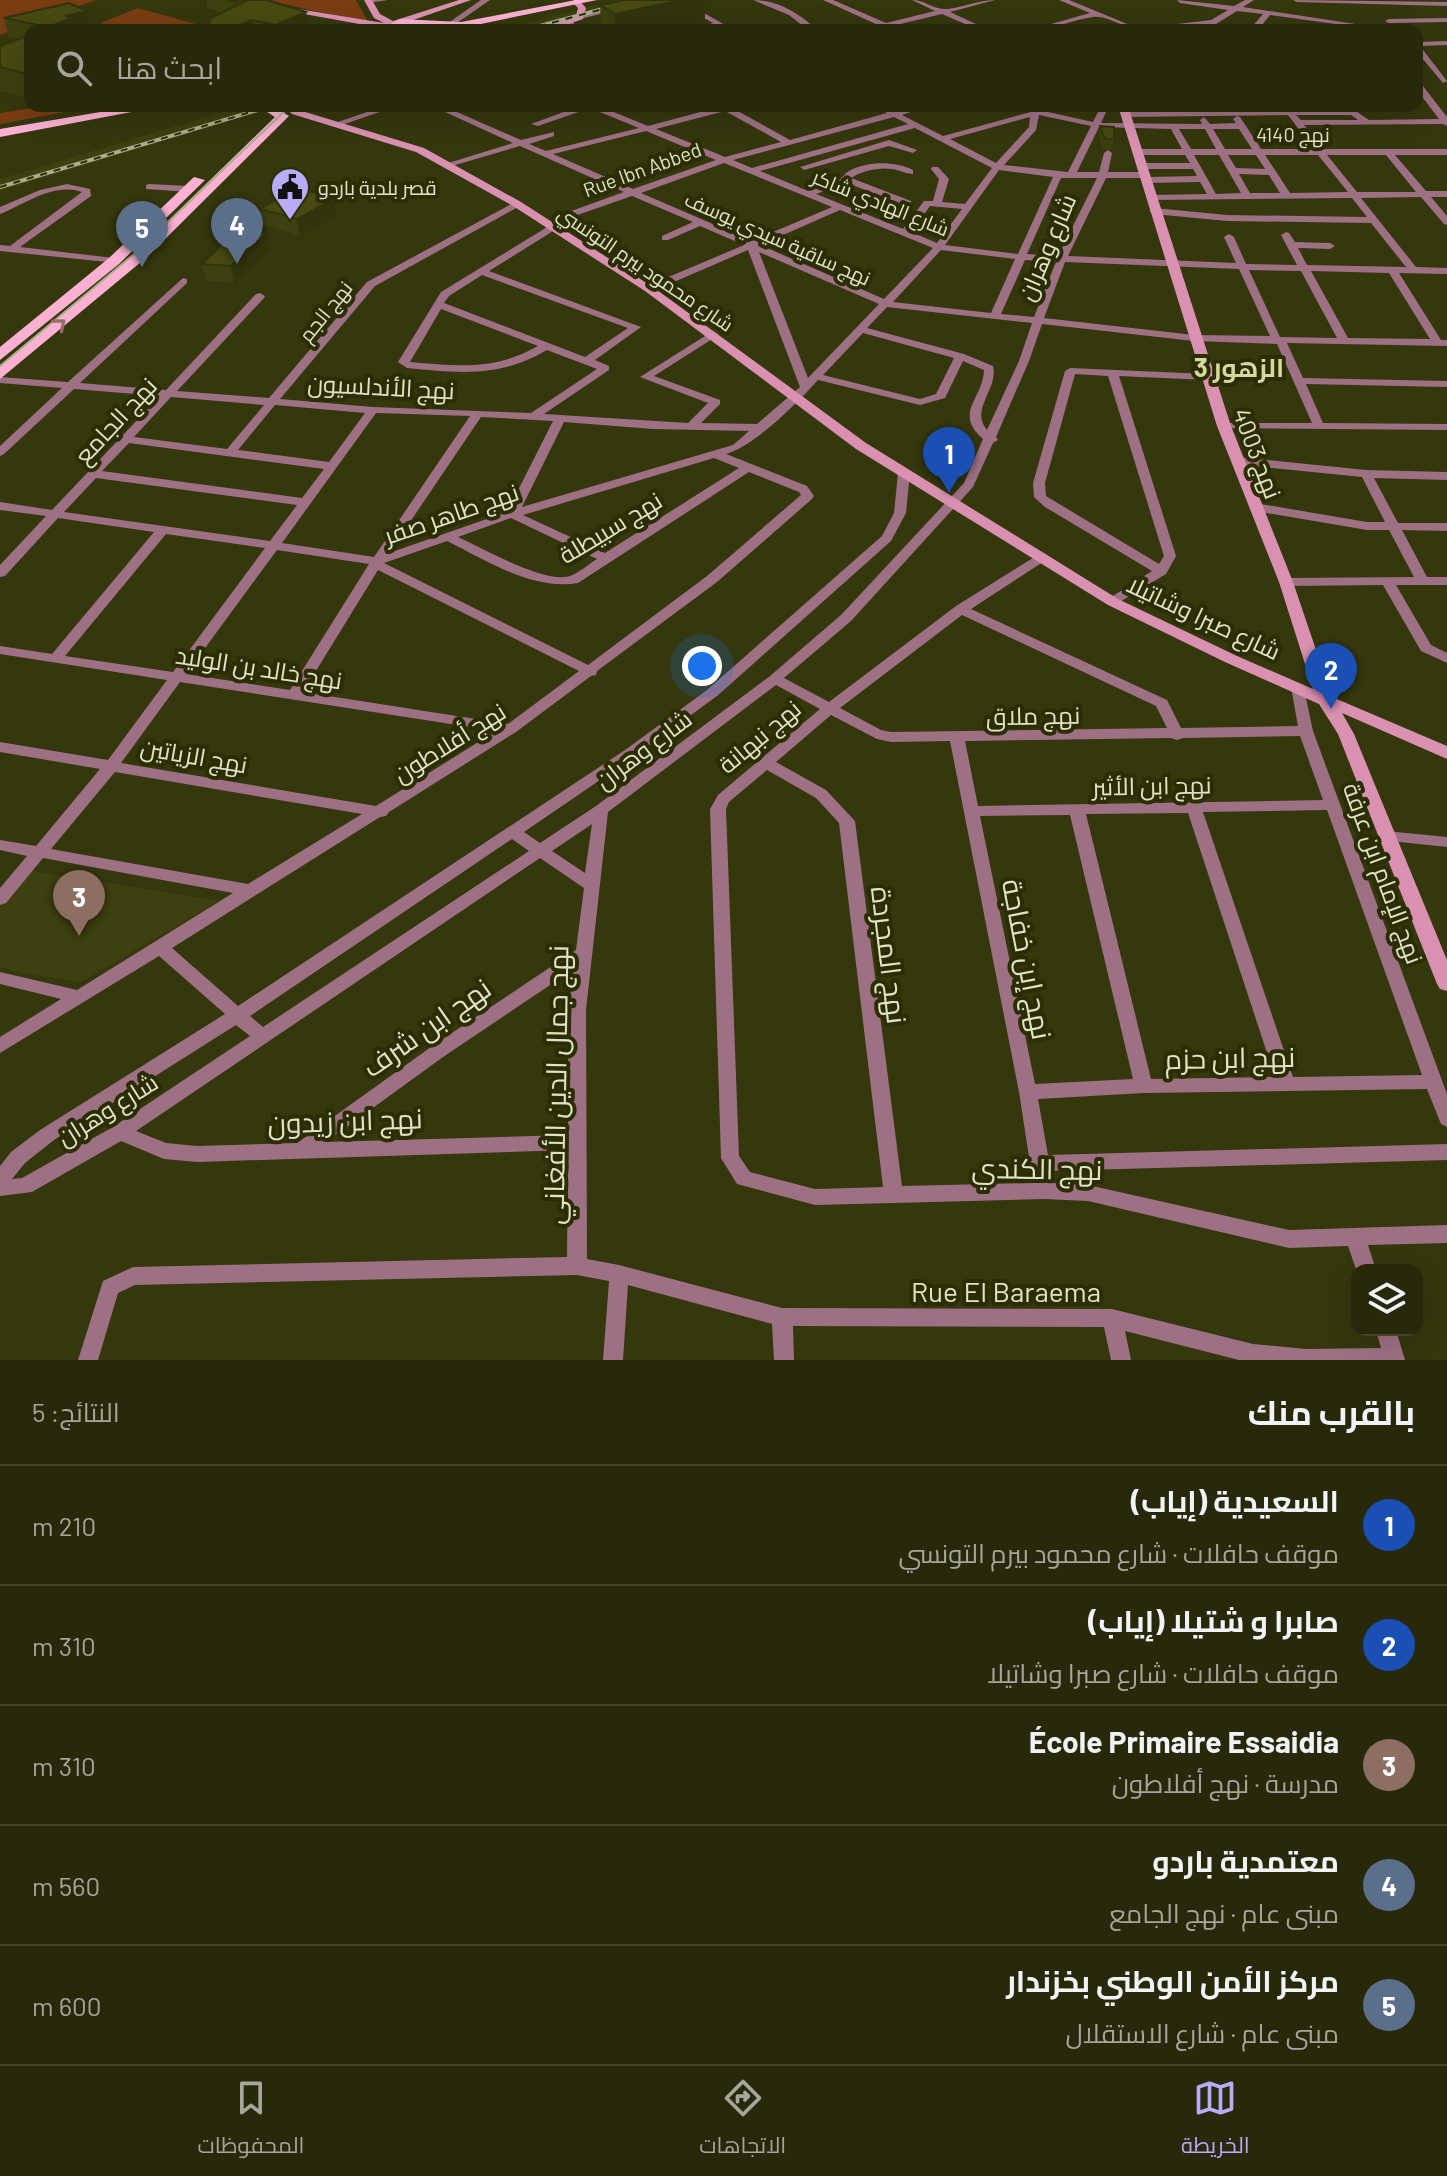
<!DOCTYPE html>
<html lang="ar">
<meta charset="utf-8">
<style>
:root{--surface:#28290a;--page:#343518;--text:#f1f3f6;--muted:#a5a69c;--line:#44452b;--accent:#b8abf7}
body{margin:0;font-family:Barlow,Cairo,sans-serif;background:var(--page);color:var(--text);direction:rtl}
.controls{position:absolute;right:24px;bottom:24px;display:grid;overflow:hidden;border-radius:16px;box-shadow:0 8px 32px #0002}
.controls button{width:72px;height:72px;display:grid;place-items:center;padding:0;border:0;border-bottom:2px solid var(--line);background:var(--surface);color:var(--text);font:40px sans-serif}
.you{position:absolute;left:702px;top:666px;width:28px;height:28px;margin:-20px;border:6px solid #fff;border-radius:50%;background:#1a73e8;box-shadow:0 0 0 12px #1a73e833}
.badge{display:grid;place-items:center;width:52px;height:52px;border-radius:50%;background:var(--accent);color:#fff;font-size:26px;font-weight:700}
.pin{position:absolute;translate:-50% -66px;filter:drop-shadow(0 2px 4px #0008)}
.pin::after{content:'';position:absolute;top:42px;width:28px;height:24px;background:inherit;clip-path:polygon(0 0,100% 0,50% 100%)}
.list{margin:0;padding:0;list-style:none}
h2{display:flex;justify-content:space-between;align-items:center;height:104px;margin:0;padding:0 32px;font-size:34px}
h2 small{font-size:26px;font-weight:400;color:var(--muted)}
.list li{display:grid;grid-template-columns:52px 1fr auto;gap:24px;align-items:center;box-sizing:border-box;height:120px;padding:0 32px;border-top:2px solid var(--line)}
.list b{display:block;font-size:30px;white-space:nowrap}
.list p{margin:0;font-size:26px;white-space:nowrap;color:var(--muted)}
.list em{font-size:26px;font-style:normal;color:var(--muted)}
.icon{flex:none;width:44px;height:44px;fill:none;stroke:currentColor;stroke-width:2;stroke-linecap:round;stroke-linejoin:round}
.map{position:relative;flex:none;width:1447px;height:1360px;overflow:hidden;direction:ltr}
.search{position:absolute;background:var(--surface);box-shadow:0 8px 32px #0002;left:24px;right:24px;top:24px;height:88px;display:flex;align-items:center;gap:20px;box-sizing:border-box;padding:0 28px;border-radius:16px;color:var(--muted);font-size:30px}
.sheet{height:704px;background:var(--surface)}
nav{display:flex;justify-content:space-around;align-items:center;box-sizing:border-box;height:112px;border-top:2px solid var(--line);background:var(--surface);font-size:22px;color:var(--muted)}
nav a{display:grid;justify-items:center;gap:4px}
nav .on{color:var(--accent)}
.map>svg:first-child{display:block}
.built{fill:#3e400f}
.green{fill:#793d13}
.lines{fill:none;stroke-linecap:round;stroke-linejoin:round}
.street{fill:#9e7084;fill-rule:evenodd}
.secondary{fill:#da91b1;fill-rule:evenodd}
.primary{fill:#fcb1d2;fill-rule:evenodd}
.tram{stroke:#abad8d;stroke-width:2}
.rail-casing{stroke:#abad8d;stroke-width:4}
.rail{stroke:#2b2d02;stroke-width:2;stroke-dasharray:7;stroke-linecap:butt}
.wall{fill:#3e400f}
.shaded-wall{fill:#32340d}
.building{fill:#484a12;stroke:#32340d;stroke-width:2}
.oneway{stroke:#946f6a}
.labels{text-anchor:middle;dominant-baseline:central;stroke-width:8;stroke-linejoin:round;paint-order:stroke}
.far-street-label{font-size:20px;fill:#e1e3c7;stroke:#2b2d02}
.far-poi-label{font-size:20px;fill:#e1e3c7;stroke:#2b2d02;text-anchor:start}
.street-label{font-size:24px;fill:#e1e3c7;stroke:#2b2d02}
.far-district-label{font-size:26px;font-weight:bold;fill:#d5d9a0;stroke:#2b2d02}
.near-street-label{font-size:28px;fill:#e1e3c7;stroke:#2b2d02}
</style>
<div class="map">
<svg width="1447" height="1360" viewBox="0 0 1447 1360">
<rect width="100%" height="100%" fill="#35370d"/>
<path class="built" d="M616 0H640L528 30H468L504 23 514 26Z
M243 106H279L0 191V179Z
M27 870 219 901 81 982 20 973 0 967V906Z"/>
<path class="green" d="M0 0H96L0 35Z
M264 0H356L367 20 361 21Z
M138 8 196 24H237L235 30H100L110 25 100 23Z
M45 106 92 107 0 124V113Z"/>
<g class="lines">
<path class="street" d="M365 0H388L368 3Z
M481 0H490L447 30H438Z
M645 0H658L580 19 576 17Z
M672 0H681L734 30H724L718 26 691 30 713 23Z
M753 0C778 0 800 14 817 30H808L789 15Z
M823 0H833L886 23 935 11 912 0C924 0 932 8 943 9 954 10 979 0 995 0L950 12 989 30H979L942 14 892 26 899 30H889Z
M1059 0H1069L1142 30C1125 30 1109 15 1093 17 1071 20 1052 30 1030 30L1090 13Z
M1177 0 1234 6 1245 0H1254L1243 7 1362 25 1358 27 1270 15 1258 30H1254L1251 28 1263 14 1237 11 1216 24 1180 28H1177V24L1211 20 1228 10 1180 3Z
M1293 0 1447 2V6L1297 2Z
M1447 18V22L1389 23 1385 21 1389 19Z
M564 21H570L585 30H575L564 25Z
M1447 41V45L1420 46 1447 81 1443 83 1417 52V42Z
M1417 86H1423L1447 117V126L1443 124 1304 125 1323 149H1447V155H1395L1426 191H1447V197H1431L1447 216V225L1444 224 1421 197 1361 198 1416 267 1447 268V274L1399 273 1441 340H1447V346L1287 343 1303 378 1447 381V387L1306 384 1323 423 1447 424V430L1220 428V424L1224 423H1312L1277 344 1194 341 1042 324 1029 361 996 437 998 440 993 443 973 487 851 621 784 678 829 702 956 606 1041 553 1046 554 1047 557 1046 560 971 609 1167 700 1181 728 1298 726 1291 687 1293 684H1303L1313 731 1447 1094V1127L1441 1124 1427 1089 1144 1093 1038 1099 1048 1155 1447 1144V1160L1050 1171 1052 1183 1088 1185 1289 1230 1447 1225V1243L1368 1245 1376 1270H1357V1272L1348 1246 1289 1248 1088 1201 1044 1199 815 1205 737 1184 721 1158 710 809 718 795 820 709 776 685 608 812 586 1010 587 1259 619 1265 782 1308 1112 1309 1253 1344 1306 1349 1381 1348 1376 1330H1396L1405 1360H1239L1125 1331 1131 1360H1111L1104 1327 793 1326 794 1360H774L772 1324 628 1285 623 1360H603L609 1281 577 1275 135 1285 118 1293 98 1360H78L103 1281 133 1267 567 1257 568 1150 197 1162 164 1159 121 1141 32 1192 0 1196V1166L11 1152 40 1130 225 1014 159 956 0 1053V1037L61 999 0 984V972L77 990 233 893 43 858 6 903 0 905V888L27 856 0 850V840L36 846 100 769 0 752V742L108 760 167 680 0 654V646L52 654 154 532 58 518 5 576 0 577V565L46 516 0 510V502L52 510 160 396 74 389 4 454 0 456V446L62 388 0 383V377L68 382 183 278 187 279V283L80 383 166 390 256 294 260 293 265 296 264 298 177 391 269 398 367 282 517 201 522 204 520 206 375 286 280 399 373 407 531 413 597 369 547 350C499 378 460 373 407 368L398 362 441 292 544 229 560 215 624 192 520 146 445 168V164L513 143 432 106H443L521 140 554 132V136L529 144 546 151 639 128 590 108 538 126 531 124 580 106H599L648 126 723 106H741L734 109 790 140 887 113 875 106H885L895 111 915 106H928L902 115 943 136 1031 112 1019 106H1031L1040 109 1065 106 1048 112 1093 122 1101 106H1109L1101 123 1202 124 1200 120 1204 117 1210 124 1236 123 1233 119 1237 116 1240 117 1261 149H1314L1288 115 1126 117 1122 114 1126 111 1284 110 1288 108 1292 110 1353 109 1369 120 1439 119 1417 90ZM725 111 781 142 725 157 656 129ZM1039 115 1091 126 1068 172 1004 165 1036 130ZM1296 115H1351L1358 120H1301ZM894 117 908 124 752 168 733 160ZM1030 117 1029 127 996 163 950 139ZM1099 127 1171 129 1182 149H1140L1136 152 1140 155H1185L1190 163H1144L1140 166 1144 169H1193L1197 176 1148 177 1150 175 1146 172H1108L1112 153 1108 150 1104 153 1099 172H1077ZM915 128 992 168 965 204 942 202 949 179 938 167H932L931 169 939 179 933 201H924L903 229 816 194 847 183 905 205H911V201L851 178C862 171 878 167 892 169 900 170 906 174 913 174V170C894 161 868 161 849 171 845 173 843 177 839 180 831 185 818 187 808 191L760 171ZM1179 129H1205L1216 149H1191ZM1213 129H1239L1252 149H1225ZM646 131 716 160 633 189 553 154ZM1194 155H1219L1241 193 1216 194ZM1228 155H1256L1265 169 1236 168ZM1265 155H1318L1348 192 1290 193ZM1327 155H1386L1416 192H1357ZM724 163 832 207 752 241 641 193ZM999 170 1053 177 1018 254 945 245ZM1239 174 1269 175 1280 193H1250ZM1061 178H1097L1058 256 1027 254ZM1106 178H1145L1142 180 1147 183 1200 182 1207 194 1148 195 1146 197 1151 200 1352 198 1367 217 1227 215 1154 208 1149 211 1154 214 1227 221 1371 223 1406 267 1307 265 1298 248 1330 249 1335 246 1330 243 1295 242 1289 233 1286 232 1281 235 1297 265 1246 264 1234 237 1229 234 1224 237 1236 263 1068 256ZM632 196 693 222 662 236V240H668L700 226 744 245 645 287V291H653L748 250 800 387 757 424 701 423 720 404V400L654 376 717 336 718 334 713 331 640 377 708 403 688 423 544 414 609 370V366L595 360 641 327 489 271 550 233 566 219ZM930 206 962 209 937 243 911 232ZM840 210 933 248 884 299 760 245ZM941 250 1015 259 991 313 893 302ZM759 252 879 304 808 378ZM1025 260 1056 262 1034 317 1001 314ZM1065 262 1239 269 1270 336 1194 335 1044 318ZM1249 270 1301 271 1337 338 1280 337ZM1311 271 1389 273 1430 339 1348 338ZM482 275 628 328 585 357 444 303 449 296ZM887 307 1032 323 1019 361 987 430C969 409 999 389 993 366L964 354 867 328ZM441 309 538 346C494 371 458 366 410 362ZM863 333 954 358 936 394 920 399 823 375ZM963 361 984 370C983 399 953 413 983 439L964 483 841 615 770 676 596 806 540 843 524 832 635 756 717 696 891 541 906 513 910 473 908 470 904 469 898 473 894 513 882 536 707 690 625 750 238 1006 172 948 380 817 386 816 389 812 516 732 591 676 596 675 597 671 717 582 812 499 814 496 807 486 726 454C756 445 796 404 818 380L920 405 945 398ZM171 397 264 405 227 449 134 437ZM275 405 365 413 329 462 238 450ZM376 413 470 416 374 557 282 543ZM481 417 553 421 507 512 389 553ZM564 422 653 429 749 431 733 445 522 507ZM129 443 324 469 302 498 102 471ZM714 458 739 468 605 553 523 515ZM749 472 799 492 801 495 707 576 588 665 384 563 447 541C486 560 532 591 578 583ZM96 478 297 505 270 541 64 512ZM511 518 597 559C589 564 579 573 570 576 545 584 482 548 458 537ZM166 534 265 548 173 672 65 656ZM277 550 369 564 290 690 186 674ZM378 570 579 671 508 724 303 692ZM962 615 1156 706 1167 728 891 732 881 730 840 708ZM180 682 496 731 376 806 121 763ZM831 715 877 739 891 742 950 741 1019 1092 1033 1183 902 1186 855 821 826 790 776 762ZM1300 736 1323 800 978 806 965 741 1171 738 1177 740 1183 738ZM767 770 816 798 839 823 883 1187 815 1189 750 1172 739 1156 726 809 729 802ZM115 772 362 814 248 884 51 849ZM1327 810 1422 1075 1293 1077 1203 812ZM1188 813 1275 1077 1151 1079 1086 814ZM1070 815 1133 1079 1035 1084 980 816ZM592 824 585 873 552 851ZM512 839 529 851 263 1027 250 1016ZM540 858 584 888 576 950 431 1047 297 1143 197 1146 166 1143 136 1131ZM574 969 568 1010V1135L326 1142 443 1057ZM236 1025 250 1036 113 1127 22 1178 12 1179 25 1163 54 1140Z
M385 106H397L336 127 329 125Z
M889 140 917 150 913 153 889 146 804 170 800 167Z
M67 184 90 189 91 196 20 247 114 258 117 259V263L0 251V245L10 246 82 192C54 182 25 204 0 214V207L40 190Z
M149 184 189 186 194 189 189 192 146 189V185Z
M1070 368 1207 374 1212 377 1207 380 1119 376 1176 556 1166 574 1113 606 1106 602 1108 599 1152 571 1045 507 1034 497 1033 483 1065 371ZM1075 374 1108 376 1164 556 1159 564 1046 496 1045 483Z
M1237 457 1366 470 1447 472V480L1374 478 1398 523H1447V531L1402 530 1427 577H1447V585H1396L1431 645 1447 653V663L1421 651 1383 585 1286 586 1279 582 1286 578 1414 577 1389 530H1367L1255 511 1249 507 1255 503 1367 522H1385L1362 477 1233 464 1231 461Z
M1386 831 1447 837V847L1381 840 1378 836 1381 832Z"/>
<path class="secondary" d="M364 0H372L380 14 393 21 459 0H471L387 29 282 10 286 7 384 23 374 18Z
M574 0H579L586 8 583 19 552 30H540L576 16 578 8 572 2Z
M297 106H308L302 111 424 148 521 202 653 287 866 443 1118 599 1237 656 1313 689 1279 582 1217 426 1118 106H1128L1231 426 1293 582 1332 697 1447 746V759L1342 713 1354 734 1447 960V991L1440 989 1437 984 1338 734 1319 704 1225 662 1108 605 856 449 645 291 513 206 416 152 292 114 290 112Z"/>
<path class="primary" d="M576 0H597L461 28 435 26V30L407 24 378 30 400 19 461 22Z
M136 106H163L0 137V129Z
M258 106H273L289 116 147 257 0 379V366L137 251 275 117Z
M194 177 205 180 119 264 0 360V347L109 258Z"/>
<path class="tram" d="M532 30 557 23
M0 366 140 249 290 106"/>
<defs>
<path id="rail" d="M525 30 636 0
M0 187 271 106"/>
</defs>
<use href="#rail" class="rail-casing"/>
<use href="#rail" class="rail"/>
</g>
<path class="wall" d="M206 0H270V1L306 12 308 30H205L218 14V11L207 8Z
M625 0H705V22L671 30H601L600 5Z
M4 18 91 30H30V98L0 91V46L19 39 9 37Z
M1100 126 1114 139 1112 149H1103L1099 137Z
M295 197 334 199 337 215 300 236 263 225 260 209Z
M270 250 234 283 206 281 202 264Z"/>
<path class="shaded-wall" d="M255 0H270L272 11 252 20 254 30H229Z
M681 0H705V22L671 30H615V14Z
M87 11 91 30H49L48 27 66 16Z
M306 12 308 30H277L276 25Z
M334 199 337 215 300 236 297 219Z
M267 233 270 250 234 283 231 266Z"/>
<path class="building" d="M226 0H248L241 3Z
M248 0H267L306 12 276 25 252 20 229 30H205L211 18Z
M625 0H681L615 14 600 5Z
M69 3 87 11 66 16 70 19 48 27 4 18Z
M53 26 71 30H44Z
M30 35V75L0 67V46Z
M1100 126 1114 127V139H1105Z
M306 190 334 199 297 219 260 209 286 194 295 197Z
M237 229 267 233 231 266 202 264Z"/>
<defs><path id="oneway-chevron" d="M-2-3.5L2.5 0L-2 3.5" fill="none" stroke-width="1.6" stroke-linecap="round" stroke-linejoin="round" transform="scale(2)"/></defs>
<use class="oneway" href="#oneway-chevron" transform="translate(60 324) rotate(-40)"/>
<defs>
<symbol id="civic-pin" viewBox="-11 -11 22 30"><path d="M0 17L-7.5 6A9.5 9.5 0 1 1 7.5 6Z" fill="#b8abf7" stroke="#2b2d02"/><path d="M-.6-6.5H3V-4.5H.6V-3L4-1V1h2V6H-6V1h2V-1L-.6-3ZM-1.2 2.5V6h2.4V2.5Z" fill="#111"/></symbol>
</defs>
<g fill-rule="evenodd">
<use href="#civic-pin" x="268" y="165" width="44" height="60"/>
</g>
<g class="labels">
<g class="far-street-label">
<text x="1293" y="134">نهج 4140</text>
<text transform="translate(642 169) rotate(-20)">Rue Ibn Abbed</text>
<text transform="translate(881 202) rotate(22)">شارع الهادي شاكر</text>
<text transform="translate(778 238) rotate(24)">نهج ساقية سيدي يوسف</text>
<text transform="translate(646 268) rotate(34)">شارع محمود بيرم التونسي</text>
<text transform="translate(325 311) rotate(-51)">نهج الجم</text>
</g>
<g class="far-poi-label">
<text x="318" y="187">قصر بلدية باردو</text>
</g>
<g class="street-label">
<text transform="translate(1046 247) rotate(-67)">شارع وهران</text>
<text transform="translate(381 386) rotate(3)">نهج الأندلسيون</text>
<text transform="translate(115 420) rotate(-47)">نهج الجامع</text>
<text transform="translate(1258 453) rotate(69)">نهج 4003</text>
<text transform="translate(451 513) rotate(-19)">نهج طاهر صفر</text>
<text transform="translate(610 527) rotate(-31)">نهج سبيطلة</text>
<text transform="translate(1204 617) rotate(25)">شارع صبرا وشاتيلا</text>
<text transform="translate(259 667) rotate(9)">نهج خالد بن الوليد</text>
<text transform="translate(1033 715) rotate(-1)">نهج ملاق</text>
<text transform="translate(759 736) rotate(-40)">نهج نبهانة</text>
<text transform="translate(449 742) rotate(-32)">نهج أفلاطون</text>
<text transform="translate(643 749) rotate(-37)">شارع وهران</text>
<text transform="translate(194 755) rotate(10)">نهج الزياتين</text>
<text transform="translate(1152 785) rotate(-1)">نهج ابن الأثير</text>
<text transform="translate(1384 873) rotate(70)">نهج الإمام ابن عرفة</text>
<text transform="translate(107 1109) rotate(-32)">شارع وهران</text>
</g>
<g class="far-district-label">
<text x="1239" y="366">الزهور 3</text>
</g>
<g class="near-street-label">
<text transform="translate(890 955) rotate(83)">نهج المجردة</text>
<text transform="translate(1028 959) rotate(79)">نهج إبن خفاجة</text>
<text transform="translate(426 1027) rotate(-35)">نهج ابن شرف</text>
<text transform="translate(1230 1057) rotate(-1)">نهج ابن حزم</text>
<text transform="translate(555 1085) rotate(-89)">نهج جمال الدين الأفغاني</text>
<text transform="translate(345 1120) rotate(-2)">نهج ابن زيدون</text>
<text transform="translate(1037 1168) rotate(1)">نهج الكندي</text>
<text x="1006" y="1291">Rue El Baraema</text>
</g>
</g>
</svg>
<div class="controls">
<button><svg class="icon" aria-label="layers" viewBox="0 0 24 24"><path d="M12 4l9 5-9 5-9-5zM3 14l9 5 9-5"/></svg></button>
</div>
<div class="you"></div>
<div class="pin badge" style="left:949px;top:493px;background:#1a4fb4">1</div>
<div class="pin badge" style="left:1331px;top:709px;background:#1a4fb4">2</div>
<div class="pin badge" style="left:79px;top:936px;background:#8d6e63">3</div>
<div class="pin badge" style="left:237px;top:264px;background:#5c6f8a">4</div>
<div class="pin badge" style="left:142px;top:267px;background:#5c6f8a">5</div>
<div class="search"><svg class="icon" aria-label="search" viewBox="0 0 24 24"><circle cx="10" cy="10" r="6"/><path d="M15 15l6 6"/></svg>ابحث هنا</div>
</div>
<section class="sheet">
<h2>بالقرب منك<small>النتائج: 5</small></h2>
<ul class="list">
<li><span class="badge" style="background:#1a4fb4">1</span><div><b>السعيدية (إياب)</b><p>موقف حافلات · شارع محمود بيرم التونسي</p></div><em>210 m</em></li>
<li><span class="badge" style="background:#1a4fb4">2</span><div><b>صابرا و شتيلا (إياب)</b><p>موقف حافلات · شارع صبرا وشاتيلا</p></div><em>310 m</em></li>
<li><span class="badge" style="background:#8d6e63">3</span><div><b>École Primaire Essaidia</b><p>مدرسة · نهج أفلاطون</p></div><em>310 m</em></li>
<li><span class="badge" style="background:#5c6f8a">4</span><div><b>معتمدية باردو</b><p>مبنى عام · نهج الجامع</p></div><em>560 m</em></li>
<li><span class="badge" style="background:#5c6f8a">5</span><div><b>مركز الأمن الوطني بخزندار</b><p>مبنى عام · شارع الاستقلال</p></div><em>600 m</em></li>
</ul>
</section>
<nav>
<a class="on"><svg class="icon" aria-label="map" viewBox="0 0 24 24"><path d="M3 6l6-2 6 2 6-2v14l-6 2-6-2-6 2zM9 4v14M15 6v14"/></svg>الخريطة</a>
<a><svg class="icon" aria-label="directions" viewBox="0 0 24 24"><path d="M12 3l9 9-9 9-9-9zM9 14v-3h6M13 9l2 2-2 2"/></svg>الاتجاهات</a>
<a><svg class="icon" aria-label="saved" viewBox="0 0 24 24"><path d="M7 4h10v16l-5-4-5 4z"/></svg>المحفوظات</a>
</nav>
